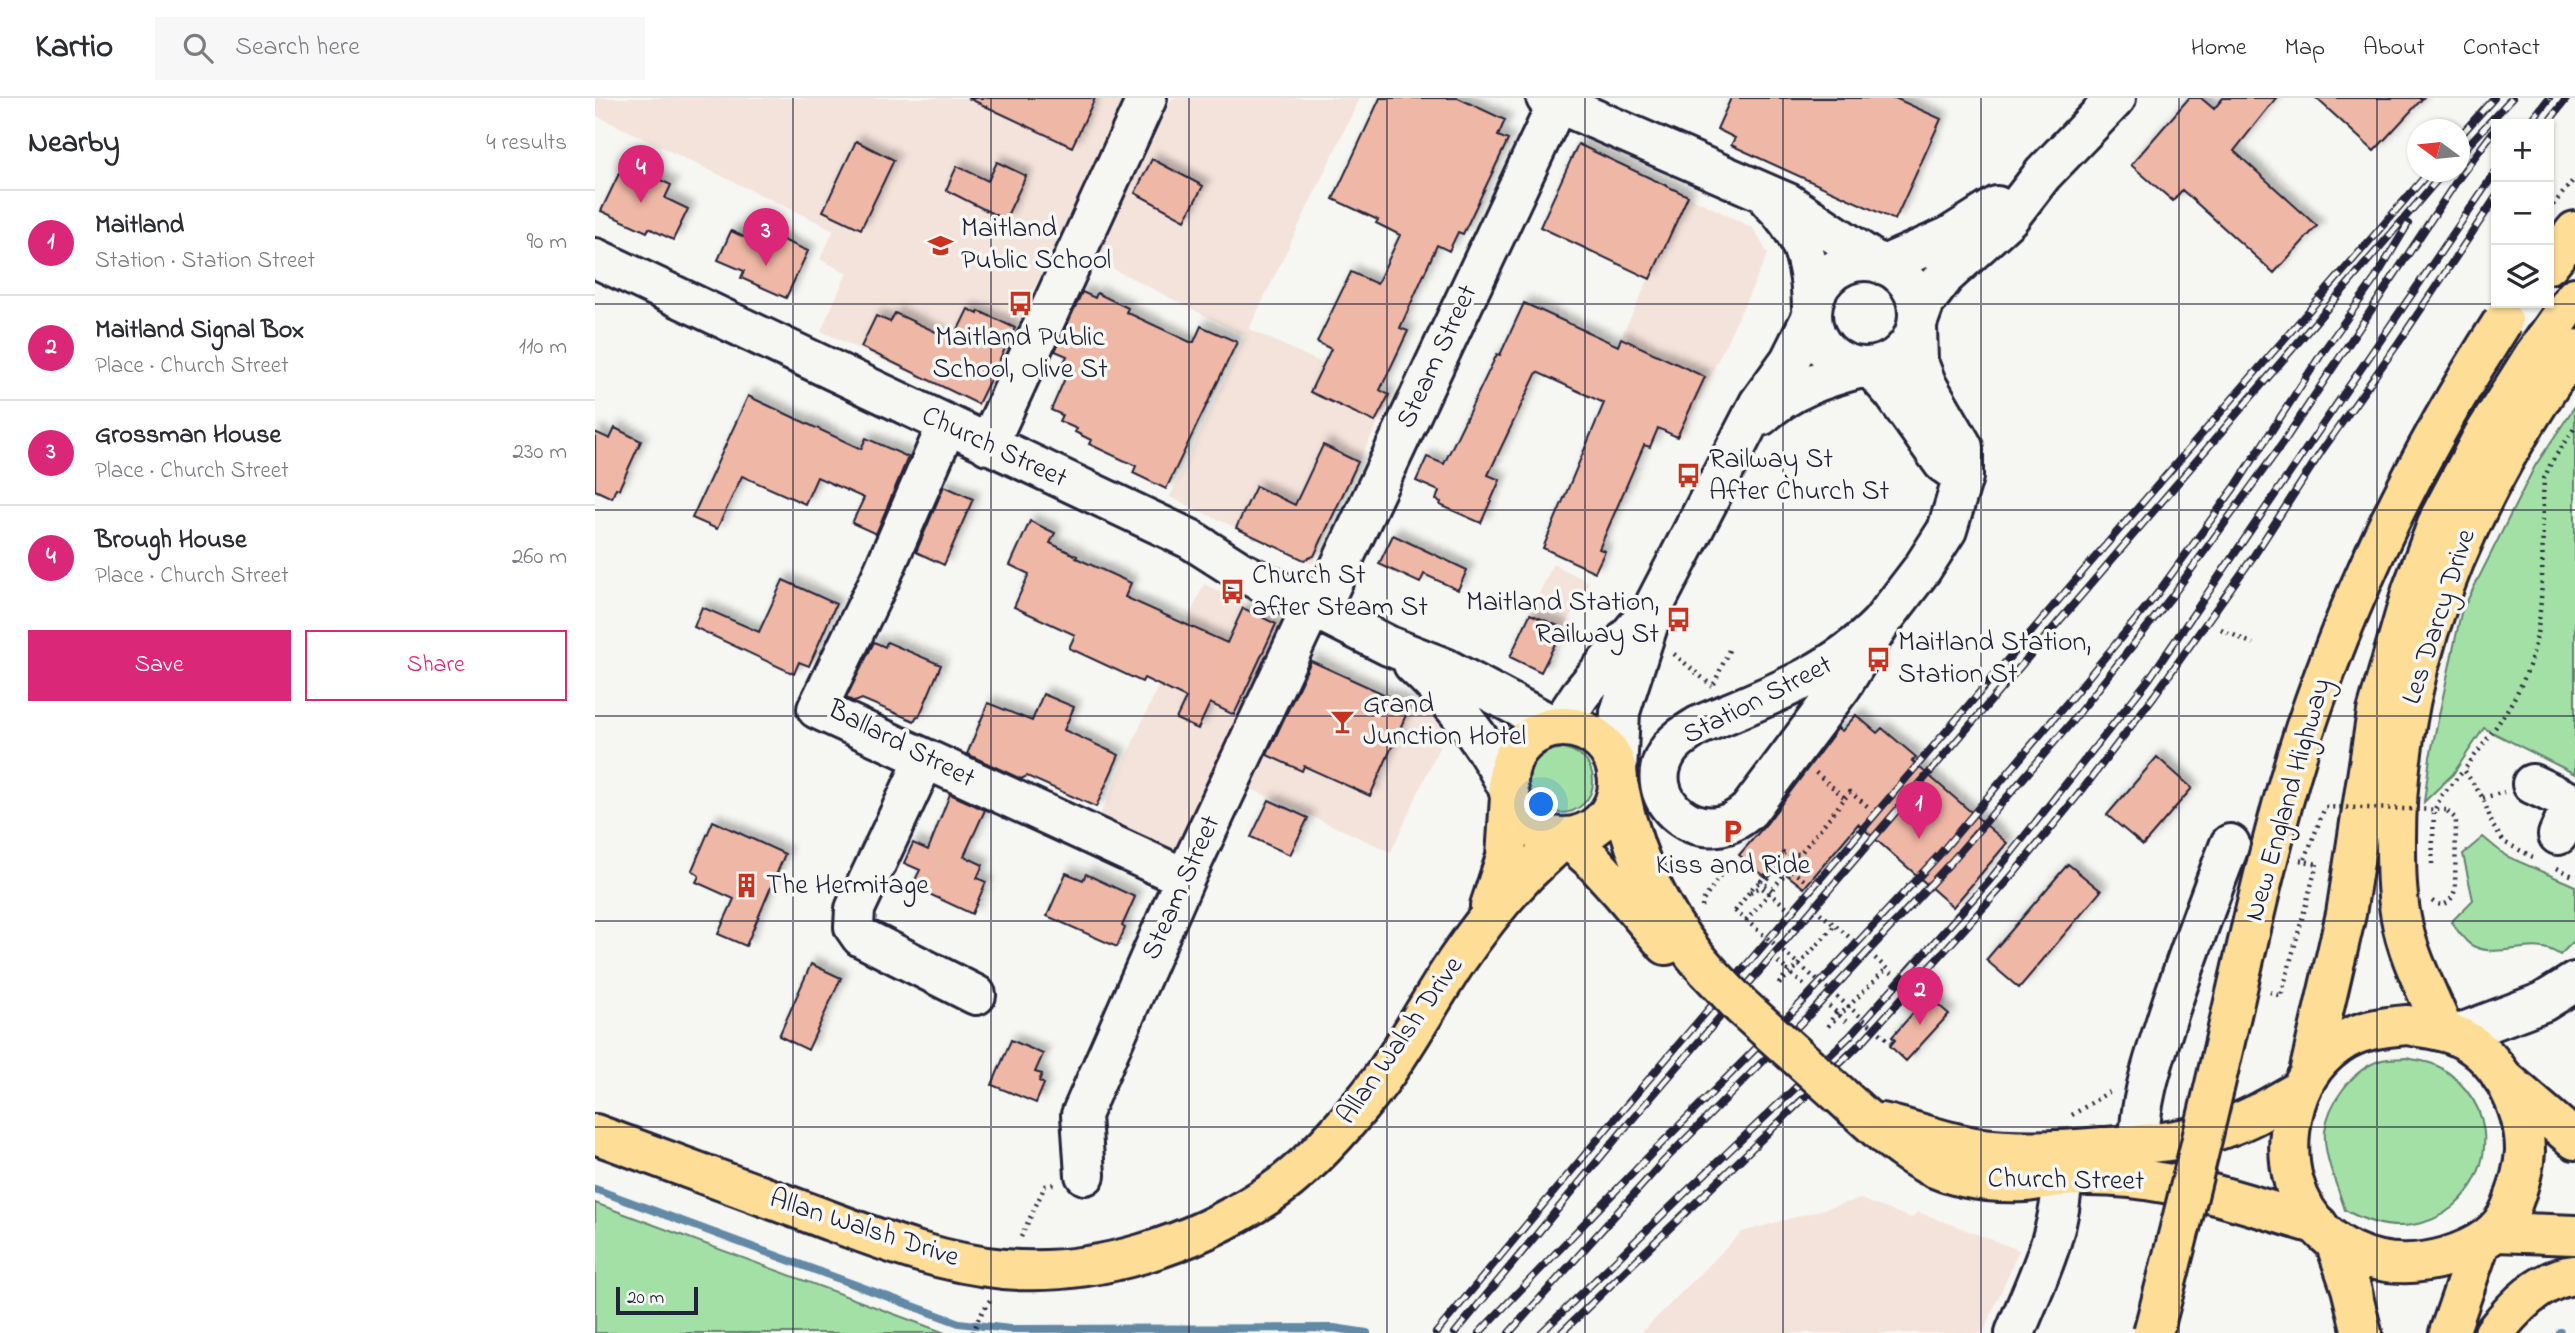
<!DOCTYPE html>
<meta charset="utf-8">
<style>
:root{--surface:#fff;--page:#f7f7f7;--text:#2b2b33;--muted:#7c7c81;--line:#e1e1e2;--accent:#db2777}
body{margin:0;font-family:"Indie Flower",sans-serif;background:var(--page);color:var(--text)}
.controls{position:absolute;right:21px;top:21px;display:grid;overflow:hidden;border-radius:0px;box-shadow:0 2px 5px #0004}
.controls button{width:63px;height:63px;display:grid;place-items:center;padding:0;border:0;border-bottom:2px solid var(--line);background:var(--surface);color:var(--text);font:35px sans-serif}
.compass{position:absolute;left:1812px;top:21px;width:63px;height:63px;border-radius:50%;background:var(--surface);box-shadow:0 2px 5px #0004;rotate:285deg}
.scale{position:absolute;left:21px;bottom:18px;width:82px;box-sizing:border-box;padding-left:7px;border:4px solid #22223b;border-top:0;font-size:19px;line-height:24px;white-space:nowrap;color:#22223b;-webkit-text-stroke:5px #f6f6f2;paint-order:stroke}
.you{position:absolute;left:947px;top:707px;width:24px;height:24px;margin:-18px;border:5px solid #fff;border-radius:50%;background:#1a73e8;box-shadow:0 0 0 10px #1a73e833}
.badge{display:grid;place-items:center;width:46px;height:46px;border-radius:50%;background:var(--accent);color:#fff;font-size:23px;font-weight:700}
.pin{position:absolute;translate:-50% -58px;filter:drop-shadow(0 2px 4px #0008)}
.pin::after{content:'';position:absolute;top:37px;width:24px;height:21px;background:inherit;clip-path:polygon(0 0,100% 0,50% 100%)}
.list{margin:0;padding:0;list-style:none}
h2{display:flex;justify-content:space-between;align-items:center;height:91px;margin:0;padding:0 28px;font-size:30px}
h2 small{font-size:23px;font-weight:400;color:var(--muted)}
.list li{display:grid;grid-template-columns:46px 1fr auto;gap:21px;align-items:center;box-sizing:border-box;height:105px;padding:0 28px;border-top:2px solid var(--line)}
.list b{display:block;font-size:26px;white-space:nowrap}
.list p{margin:0;font-size:23px;white-space:nowrap;color:var(--muted)}
.list em{font-size:23px;font-style:normal;color:var(--muted)}
.actions{display:flex;gap:14px;padding:21px 28px}
.actions a{flex:1;padding:16px 0;border:2px solid var(--accent);border-radius:0px;text-align:center;font-size:24px;color:var(--accent)}
.actions .main{background:var(--accent);color:#fff}
.icon{flex:none;width:38px;height:38px;fill:none;stroke:currentColor;stroke-width:2;stroke-linecap:round;stroke-linejoin:round}
.map{position:relative;flex:none;width:1980px;height:1235px;overflow:hidden}
header{display:flex;align-items:center;gap:42px;box-sizing:border-box;height:98px;padding:0 35px;background:var(--surface);border-bottom:2px solid var(--line)}
header strong{font-size:33px}
nav{display:flex;gap:38px;margin-inline-start:auto;font-size:24px}
.search{width:490px;height:63px;background:var(--page);display:flex;align-items:center;gap:18px;box-sizing:border-box;padding:0 24px;border-radius:0px;color:var(--muted);font-size:26px}
main{display:flex}
aside{flex:1;background:var(--surface)}
.map>svg:first-child{display:block}
.built{fill:#f4e3db}
.green{fill:#a3e0a6;stroke:#628170;stroke-width:2}
.lines{fill:none;stroke-linecap:round;stroke-linejoin:round}
.stream{stroke:#6289a6;stroke-width:8}
.building{fill:#efb7a5;stroke:#22223b;stroke-width:2;filter:url(#shadow)}
.minor-casing{stroke:#22223b;stroke-width:44}
.major-casing{stroke:#22223b;stroke-width:44}
.highway-casing{stroke:#22223b;stroke-width:44}
.path{stroke:#22223b;stroke-width:4.5;stroke-dasharray:2 5;stroke-linecap:butt}
.minor{stroke:#f6f6f2;stroke-width:38}
.major{stroke:#fedd96;stroke-width:38}
.highway{stroke:#fedd96;stroke-width:38}
.rail-casing{stroke:#22223b;stroke-width:8}
.rail{stroke:#f6f6f2;stroke-width:5;stroke-dasharray:16;stroke-linecap:butt}
.major-bridge-casing{stroke:#22223b;stroke-width:44;stroke-linecap:butt}
.highway-bridge-casing{stroke:#22223b;stroke-width:44;stroke-linecap:butt}
.path-bridge{stroke:#22223b;stroke-width:4.5;stroke-dasharray:2 5;stroke-linecap:butt}
.major-bridge{stroke:#fedd96;stroke-width:38}
.highway-bridge{stroke:#fedd96;stroke-width:38}
.grid{fill:none;stroke:#22223b;stroke-width:2;stroke-opacity:0.55}
.labels{text-anchor:middle;dominant-baseline:central;stroke-width:7;stroke-linejoin:round;paint-order:stroke}
.poi-label{font-size:28px;fill:#22223b;stroke:#f6f6f2;text-anchor:start}
.street-label{font-size:28px;fill:#22223b;stroke:#f6f6f2}
</style>
<header>
<strong>Kartio</strong>
<div class="search"><svg class="icon" aria-label="search" viewBox="0 0 24 24"><circle cx="10" cy="10" r="6"/><path d="M15 15l6 6"/></svg>Search here</div>
<nav><a>Home</a><a>Map</a><a>About</a><a>Contact</a></nav>
</header>
<main>
<aside>
<h2>Nearby<small>4 results</small></h2>
<ul class="list">
<li><span class="badge">1</span><div><b>Maitland</b><p>Station · Station Street</p></div><em>90 m</em></li>
<li><span class="badge">2</span><div><b>Maitland Signal Box</b><p>Place · Church Street</p></div><em>110 m</em></li>
<li><span class="badge">3</span><div><b>Grossman House</b><p>Place · Church Street</p></div><em>230 m</em></li>
<li><span class="badge">4</span><div><b>Brough House</b><p>Place · Church Street</p></div><em>260 m</em></li>
</ul>
<div class="actions"><a class="main">Save</a><a>Share</a></div>
</aside>
<div class="map">
<svg width="1980" height="1235" viewBox="0 0 1980 1235">
<defs>
<filter id="shadow"><feDropShadow dx="6" dy="-6" stdDeviation="3.5" flood-color="#0004"/></filter>
</defs>
<rect width="100%" height="100%" fill="#f6f6f2"/>
<filter id="ink" filterUnits="userSpaceOnUse"><feTurbulence type="fractalNoise" baseFrequency=".0143" numOctaves="2"/><feDisplacementMap in="SourceGraphic" scale="14" xChannelSelector="R" yChannelSelector="G"/><feConvolveMatrix kernelMatrix="1 2 1 2 8 2 1 2 1" color-interpolation-filters="sRGB"/></filter>
<g filter="url(#ink)">
<path class="built" d="M0 0H529L384 308 226 233 252 175 225 161 239 132 0 17Z
M577 0H765L654 231 797 298 763 364 718 466 575 399 650 238 499 161Z
M1093 98 1158 130 1173 156 1086 340 998 299Z
M958 466 994 484 946 574 915 559Z
M609 486 687 524 583 755 504 720Z
M713 560 855 625 796 754 654 690Z
M1265 1101 1316 1120 1323 1114 1424 1152 1388 1235H1046L1147 1134Z"/>
<path class="green" d="M1980 308V676L1889 630 1858 676 1829 704 1835 659 1866 515 1940 368Z
M934 683a32 32 0 1 1 64 0a32 32 0 1 1-64 0Z
M1888 739 1911 758 1980 788V842L1965 857C1939 838 1907 862 1878 848 1870 845 1862 831 1856 824L1878 802 1868 756Z
M1811 960C1820 962 1830 963 1838 966 1851 971 1862 981 1871 992 1912 1041 1880 1118 1817 1127 1794 1131 1770 1123 1750 1112 1743 1089 1728 1058 1730 1033 1733 1006 1757 972 1784 963 1792 960 1803 961 1811 960Z
M0 1105 350 1235H0Z"/>
<g class="lines">
<path class="stream" d="M0 1091 364 1225 415 1231 739 1230 772 1235
M1965 1234V1235"/>
</g>
<path class="building" d="M373 0H500L477 49Z
M785 0H863L910 22 903 38 913 42 868 136 863 134 854 153 842 147 805 230 813 233 785 292 794 297 780 324 715 294 736 251 722 244 756 174 782 186 805 137 781 125 783 122 738 101Z
M1136 0H1300L1346 21 1300 122 1136 47 1140 40 1122 31Z
M1594 0H1606L1619 11 1628 0H1681L1639 53 1722 128 1679 175 1587 92 1578 103 1536 67Z
M1721 0H1828L1779 53Z
M261 43 299 62 266 131 228 113Z
M983 46 1093 98 1055 181 945 129Z
M557 61 608 88 590 122 540 95Z
M402 64 431 78 410 122 351 92 362 68 393 83Z
M29 65 76 87 70 100 93 111 78 142 54 130 52 134 6 113Z
M136 133 162 145 168 133 213 153 191 200 146 180 149 173 123 162Z
M487 194 500 200 502 195 533 210 531 214 595 244H599L606 228 642 244 571 391 538 375 541 368 494 346 496 342 480 334 482 331 464 323 467 317 456 312 471 278 464 275 472 258 460 253Z
M929 205 1023 248 1026 240 1110 279 1082 339 1063 330 1055 349 1049 347 1004 451 1010 453 1000 474 948 450 1009 305 942 274 893 377 905 382 886 425 845 407 846 404 841 402 844 393 821 383 832 359 849 366 902 256 905 257Z
M373 211 383 216 384 213 420 230 383 306 266 249 281 218 295 224 300 215 358 242Z
M153 298 266 351 271 340 313 359 281 436 257 425 269 400 222 379 210 406 147 378 122 431 97 420Z
M20 330 46 343 24 391 21 390 17 400 0 392V334L15 341Z
M728 347 763 364 719 458 709 462 641 430 661 388 700 407Z
M349 388 378 401 349 467 321 454Z
M435 423 460 435 455 445 482 458 481 460 536 485 530 499 632 545 648 510 681 526 639 617 615 605 603 631 581 621 591 600 549 580 547 584 474 550 480 537 419 509 434 476 415 467Z
M798 437 872 472 863 492 829 476 825 485 784 466Z
M188 482 241 506 214 568 204 564 199 576 99 529 107 509 164 534Z
M935 516 968 530 946 574 915 559Z
M279 544 290 549 292 544 346 567 324 619 322 618 319 623 267 601 260 604 251 600Z
M716 563 815 608 775 698 709 668 707 673 672 657Z
M448 596 479 609 469 632 524 657 501 709 432 678 426 681 372 656 393 605 437 623Z
M1261 617 1282 635 1287 630 1321 659 1317 663 1412 745 1358 809 1263 726 1209 790 1182 769 1173 781 1144 757 1172 725 1243 630 1247 633Z
M1562 659 1597 690 1548 747 1512 717Z
M355 696 390 712 369 758 388 767 382 780 391 784 377 816 317 788 325 772 309 765 318 745 333 752Z
M674 702 713 720 695 757 656 739Z
M118 723 190 756 151 848 123 836 139 801 101 784 104 778 97 772Z
M1473 766 1506 793 1424 890 1391 862Z
M471 775 488 782 491 776 540 799 527 828 530 830 522 849 452 818Z
M216 866 246 880 213 952 184 938Z
M1333 898 1354 916 1311 963 1295 948 1300 942 1297 939Z
M416 942 448 956 440 974 447 976 444 983 449 986 441 1005 397 987Z"/>
<g class="lines">
<defs>
<path id="minor" d="M951 0 1193 105 1283 165
M1174 102C1208 134 1216 165 1217 210
M0 160 595 441 645 473 794 548 850 570 961 629
M1217 216a53 53 0 1 1 106 0a53 53 0 1 1-106 0Z
M1289 167 1353 139 1402 108
M1323 223 1330 204 1350 178 1414 120 1448 76 1521 0
M1275 269 1299 296 1348 365 1368 379
M1166 318C1195 291 1229 280 1267 270
M352 327 285 481 222 611 590 780
M393 347 552 0
M724 513 962 6
M1285 526C1234 578 1168 600 1103 628 1092 635 1080 642 1073 653 1041 701 1107 757 1154 712L1247 588 1285 526 1327 471 1352 432 1368 379V349L1332 287 1323 264 1322 228
M818 566C856 601 890 644 913 690
M964 629 985 597 1043 527
M330 661 260 811 259 829 266 839 381 897
M1022 675 1025 614 1060 506 1164 305 1195 262 1217 218
M1937 686 1980 706
M1963 737 1977 705
M1860 937 1948 904 1980 884
M1544 1047C1545 998 1559 962 1573 917 1592 859 1613 803 1635 746
M490 1077 486 1017 590 780 717 509
M1420 1235C1440 1185 1467 1134 1467 1079"/>
<path id="major" d="M913 684a55 55 0 1 1 110 0a55 55 0 1 1-110 0Z
M1023 686C1027 700 1029 715 1034 729 1048 779 1077 833 1112 872
M971 739 998 763 1027 795 1071 847
M895 808 911 759 915 699
M1906 978 1980 1042
M1244 996C1307 1053 1337 1088 1430 1084 1442 1083 1454 1080 1467 1079 1489 1077 1514 1078 1536 1080 1600 1087 1661 1109 1723 1127
M1287 1025C1319 1032 1348 1044 1380 1049 1423 1055 1465 1053 1508 1049 1549 1046 1590 1044 1629 1030 1656 1021 1680 1006 1705 992
M0 1036C74 1064 148 1091 222 1118 284 1141 343 1165 409 1171 500 1179 597 1147 673 1097 708 1074 739 1040 766 1007 802 965 830 911 861 864 882 833 905 803 931 776 943 764 957 752 969 740
M1901 1134 1980 1137
M1899 1235C1919 1209 1946 1180 1980 1177"/>
<path id="highway" d="M1954 166 1980 133
M1812 927C1828 930 1844 931 1859 937 1902 954 1930 1008 1930 1053 1929 1072 1923 1091 1916 1109 1906 1136 1878 1151 1851 1159 1754 1187 1676 1116 1698 1016 1704 988 1718 964 1742 947 1762 932 1788 929 1812 927Z
M1849 934C1834 896 1813 860 1806 820 1801 793 1801 767 1801 741 1801 561 1877 394 1980 251
M1714 975 1751 816 1782 614 1817 492 1845 419 1888 338 1937 260 1980 199
M1740 1144 1756 1190 1767 1235
M1854 1235 1885 1145"/>
</defs>
<use href="#minor" class="minor-casing"/>
<use href="#major" class="major-casing"/>
<use href="#highway" class="highway-casing"/>
<path class="path" d="M1958 107 1980 80
M1626 531 1658 546
M1079 556 1117 588
M1119 586 1134 552
M1250 700 1255 694 1276 711
M1888 700 1909 694
M1938 759 1909 744 1898 728 1888 700 1869 672C1893 640 1921 605 1934 568 1953 513 1945 439 1949 381L1956 365 1980 329
M1705 762 1722 766
M1837 766 1839 713 1847 697 1869 672
M1962 770 1980 779
M1177 792 1166 783 1189 755 1205 756 1250 700 1220 674
M1155 794 1166 789 1192 809
M1837 803C1848 811 1856 805 1860 792L1861 721 1851 712
M1107 809 1108 803 1138 758
M1140 813 1159 788 1166 783
M1225 815 1259 843
M1151 823 1194 771 1213 785
M1280 860 1300 878
M1183 864 1193 873
M1204 867 1240 827
M1184 886 1193 873 1212 890
M1234 908 1241 914
M1253 909 1291 871
M1233 928 1241 914 1254 926
M1477 1017 1517 992
M426 1139 450 1088 459 1086
M378 1235 384 1219 395 1202"/>
<use href="#minor" class="minor"/>
<use href="#major" class="major"/>
<use href="#highway" class="highway"/>
<defs>
<path id="rail" d="M1934 26 1954 0
M1952 26 1972 0
M1864 39 1899 0
M1864 57 1917 0
M841 1235 1018 1023 1490 471 1834 74
M860 1235 1029 1031 1849 74
M884 1235 1056 1056 1211 900 1344 757 1471 606 1562 496 1642 386 1727 255 1780 181 1813 126
M914 1235 1066 1066 1214 917 1357 763 1475 626 1577 498 1690 342 1863 81 1901 30
M946 1235 1093 1092 1255 938 1394 783 1554 581 1901 73
M966 1235 1269 942 1416 779 1488 691 1559 598 1658 459 1726 354 1804 244 1901 99"/>
</defs>
<use href="#rail" class="rail-casing"/>
<use href="#rail" class="rail"/>
<defs>
<path id="major-bridge" d="M1112 872 1146 908 1244 996"/>
<path id="highway-bridge" d="M1558 1235C1587 1125 1614 1015 1639 904 1660 813 1681 720 1710 631 1759 486 1825 351 1908 223"/>
</defs>
<use href="#major-bridge" class="major-bridge-casing"/>
<use href="#highway-bridge" class="highway-bridge-casing"/>
<path class="path-bridge" d="M1710 761 1730 709 1851 712
M1140 813 1297 945
M1184 886 1204 867
M1675 894 1686 898 1722 766
M1233 928 1253 909"/>
<use href="#major-bridge" class="major-bridge"/>
<use href="#highway-bridge" class="highway-bridge"/>
</g>
</g>
<path class="grid" d="M198 0V1235M396 0V1235M594 0V1235M792 0V1235M990 0V1235M1188 0V1235M1386 0V1235M1584 0V1235M1782 0V1235M0 206H1980M0 412H1980M0 618H1980M0 823H1980M0 1029H1980"/>
<defs>
<symbol id="school-bare" viewBox="-9 -9 18 18"><path d="M0-5L7-2L0 1L-7-2ZM-4 1L0 2.5L4 1V4Q0 6-4 4Z" fill="#c8321e" stroke="#f6f6f2" stroke-width="2.5" paint-order="stroke"/></symbol>
<symbol id="bus-bare" viewBox="-9 -9 18 18"><path d="M-5-6H5V4H4V6H2V4H-2V6H-4V4H-5ZM-3.5-4V0h7V-4ZM-3.5 1.2v1.5H-2V1.2ZM2 1.2v1.5H3.5V1.2Z" fill="#c8321e" stroke="#f6f6f2" stroke-width="2.5" paint-order="stroke"/></symbol>
<symbol id="bar-bare" viewBox="-9 -9 18 18"><path d="M-6-5H6L.8 .8V4.5H3.5V6h-7V4.5H-.8V.8Z" fill="#c8321e" stroke="#f6f6f2" stroke-width="2.5" paint-order="stroke"/></symbol>
<symbol id="parking-bare" viewBox="-9 -9 18 18"><path d="M-3.5-5.5H1a3.5 3.5 0 0 1 0 7H-1V5.5H-3.5ZM-1-3.4V-.6H.8a1.4 1.4 0 0 0 0-2.8Z" fill="#c8321e" stroke="#f6f6f2" stroke-width="2.5" paint-order="stroke"/></symbol>
<symbol id="building-bare" viewBox="-9 -9 18 18"><path d="M-4-6H4V6H1V3H-1V6H-4ZM-2.5-4.3h1.7v1.8h-1.7ZM.8-4.3h1.7v1.8H.8ZM-2.5-1h1.7V.8h-1.7ZM.8-1h1.7V.8H.8Z" fill="#c8321e" stroke="#f6f6f2" stroke-width="2.5" paint-order="stroke"/></symbol>
</defs>
<g fill-rule="evenodd">
<use href="#school-bare" x="328" y="130" width="35" height="35"/>
<use href="#bus-bare" x="408" y="188" width="35" height="35"/>
<use href="#bus-bare" x="1076" y="360" width="35" height="35"/>
<use href="#bus-bare" x="620" y="476" width="35" height="35"/>
<use href="#bus-bare" x="1066" y="504" width="35" height="35"/>
<use href="#bus-bare" x="1266" y="544" width="35" height="35"/>
<use href="#bar-bare" x="730" y="606" width="35" height="35"/>
<use href="#parking-bare" x="1120" y="716" width="35" height="35"/>
<use href="#building-bare" x="134" y="770" width="35" height="35"/>
</g>
<g class="labels">
<g class="poi-label">
<text x="366" y="131">Maitland<tspan x="366" dy="32">Public School</tspan></text>
<text x="425" y="240" text-anchor="middle">Maitland Public<tspan x="425" dy="32">School, Olive St</tspan></text>
<text x="1114" y="362">Railway St<tspan x="1114" dy="32">After Church St</tspan></text>
<text x="657" y="478">Church St<tspan x="657" dy="32">after Steam St</tspan></text>
<text x="1064" y="505" text-anchor="end">Maitland Station,<tspan x="1064" dy="32">Railway St</tspan></text>
<text x="1303" y="545">Maitland Station,<tspan x="1303" dy="32">Station St</tspan></text>
<text x="768" y="607">Grand<tspan x="768" dy="32">Junction Hotel</tspan></text>
<text x="1138" y="768" text-anchor="middle">Kiss and Ride</text>
<text x="171" y="788">The Hermitage</text>
</g>
<g class="street-label">
<text transform="translate(843 259) rotate(-65)">Steam Street</text>
<text transform="translate(399 350) rotate(25)">Church Street</text>
<text transform="translate(1845 519) rotate(-72)">Les Darcy Drive</text>
<text transform="translate(1163 603) rotate(-27)">Station Street</text>
<text transform="translate(306 647) rotate(27)">Ballard Street</text>
<text transform="translate(1694 702) rotate(-74)">New England Highway</text>
<text transform="translate(587 790) rotate(-66)">Steam Street</text>
<text transform="translate(806 943) rotate(-55)">Allan Walsh Drive</text>
<text transform="translate(1471 1083) rotate(1)">Church Street</text>
<text transform="translate(269 1131) rotate(18)">Allan Walsh Drive</text>
</g>
</g>
</svg>
<div class="controls">
<button>+</button>
<button>−</button>
<button><svg class="icon" aria-label="layers" viewBox="0 0 24 24"><path d="M12 4l9 5-9 5-9-5zM3 14l9 5 9-5"/></svg></button>
</div>
<svg class="compass" viewBox="-18 -18 36 36"><path d="M0-13l5 13h-10z" fill="#e53935"/><path d="M0 13l5-13h-10z" fill="#7c7c81"/></svg>
<div class="scale">20 m</div>
<div class="you"></div>
<div class="pin badge" style="left:1324px;top:741px">1</div>
<div class="pin badge" style="left:1325px;top:927px">2</div>
<div class="pin badge" style="left:171px;top:168px">3</div>
<div class="pin badge" style="left:46px;top:105px">4</div>
</div>
</main>
